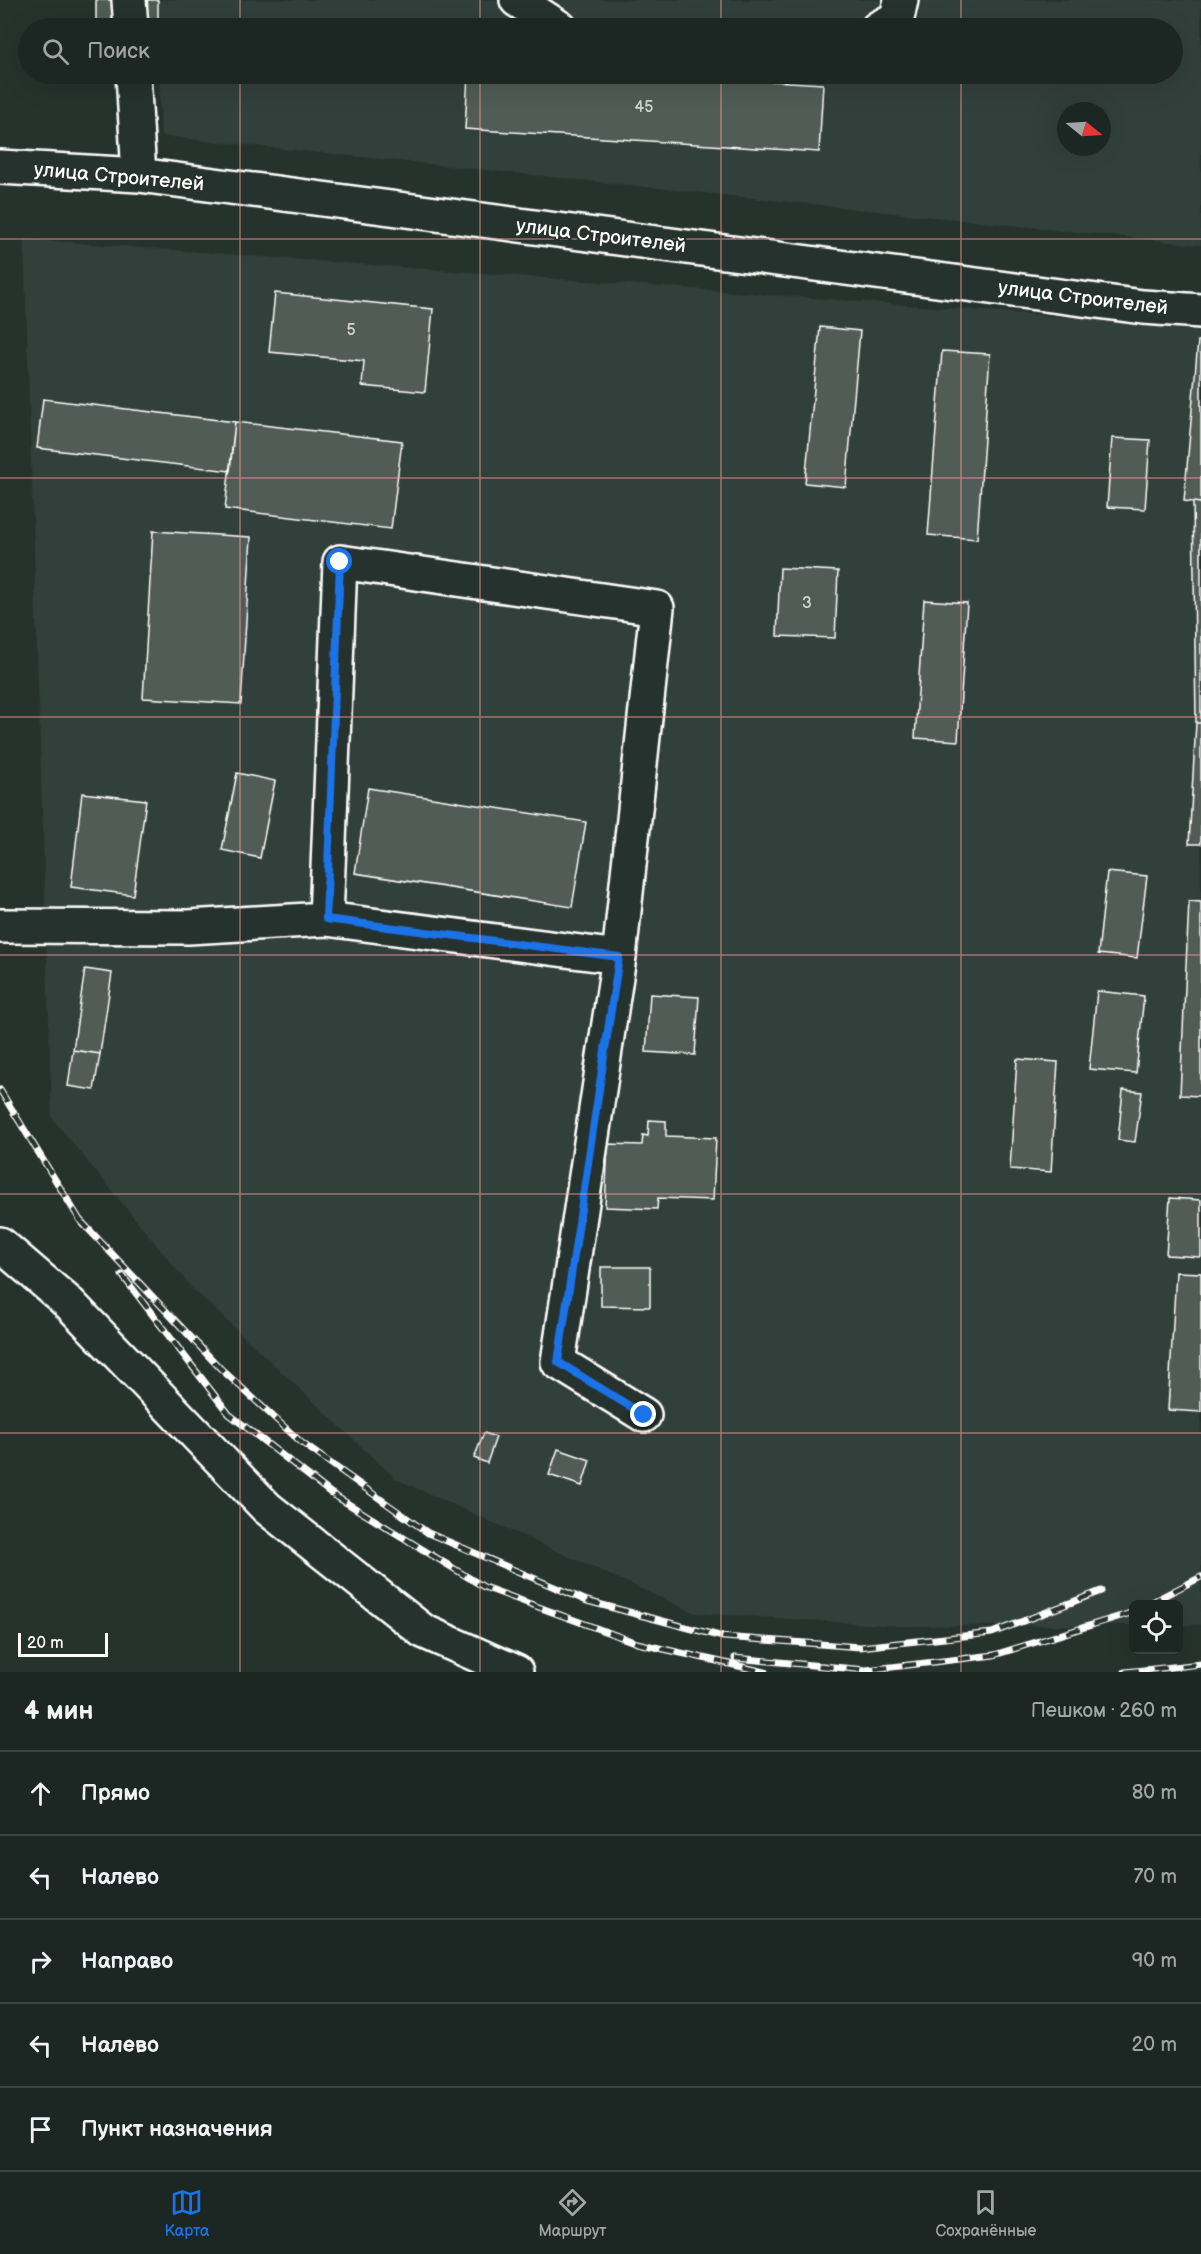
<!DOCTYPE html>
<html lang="ru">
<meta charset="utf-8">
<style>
:root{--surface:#1c2622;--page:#29322f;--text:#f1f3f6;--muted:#a0a5a5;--line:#3a4340;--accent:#1a73e8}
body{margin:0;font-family:"Balsamiq Sans",sans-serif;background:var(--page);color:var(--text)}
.controls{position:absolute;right:18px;bottom:18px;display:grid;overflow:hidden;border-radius:9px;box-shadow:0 6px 24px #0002}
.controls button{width:54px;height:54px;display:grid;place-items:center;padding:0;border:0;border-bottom:2px solid var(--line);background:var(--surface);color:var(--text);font:30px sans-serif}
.compass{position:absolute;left:1057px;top:102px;width:54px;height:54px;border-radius:50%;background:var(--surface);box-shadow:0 6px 24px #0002;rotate:108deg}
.scale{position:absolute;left:18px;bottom:15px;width:90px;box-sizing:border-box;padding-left:6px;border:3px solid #fff;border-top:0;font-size:16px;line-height:21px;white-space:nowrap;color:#fff;-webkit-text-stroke:4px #26332d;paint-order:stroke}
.stop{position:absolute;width:18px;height:18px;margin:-14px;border:4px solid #1a73e8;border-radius:50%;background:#fff}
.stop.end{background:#1a73e8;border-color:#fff;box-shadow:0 2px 6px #0008}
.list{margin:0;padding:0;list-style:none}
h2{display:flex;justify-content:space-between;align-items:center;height:78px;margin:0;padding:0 24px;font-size:26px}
h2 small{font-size:20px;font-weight:400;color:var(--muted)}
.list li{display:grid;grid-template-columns:39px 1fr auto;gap:18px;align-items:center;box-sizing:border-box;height:84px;padding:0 24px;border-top:2px solid var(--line)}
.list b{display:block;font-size:22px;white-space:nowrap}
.list em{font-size:20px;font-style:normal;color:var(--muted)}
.icon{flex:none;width:33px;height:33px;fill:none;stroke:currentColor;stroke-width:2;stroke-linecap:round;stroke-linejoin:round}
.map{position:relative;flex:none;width:1201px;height:1672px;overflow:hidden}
.search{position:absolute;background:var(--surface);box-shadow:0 6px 24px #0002;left:18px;right:18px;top:18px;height:66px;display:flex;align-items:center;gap:15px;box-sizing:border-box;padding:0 21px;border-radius:33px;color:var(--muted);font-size:22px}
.sheet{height:498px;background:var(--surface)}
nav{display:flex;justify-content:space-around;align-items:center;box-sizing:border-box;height:84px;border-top:2px solid var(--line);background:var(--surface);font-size:16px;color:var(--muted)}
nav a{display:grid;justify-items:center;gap:3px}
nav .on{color:var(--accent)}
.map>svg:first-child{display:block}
.built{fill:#333f3a;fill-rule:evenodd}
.building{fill:#515c57;stroke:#fff;stroke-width:1.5}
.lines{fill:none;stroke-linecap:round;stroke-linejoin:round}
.minor-casing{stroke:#fff;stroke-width:38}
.minor{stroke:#26332d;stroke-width:33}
.rail-casing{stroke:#fff;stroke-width:7}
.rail{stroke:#26332d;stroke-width:4.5;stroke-dasharray:14;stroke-linecap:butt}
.route{stroke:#1a73e8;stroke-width:8}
.grid{fill:none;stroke:#ff9aa2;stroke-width:1.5;stroke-opacity:0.55}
.labels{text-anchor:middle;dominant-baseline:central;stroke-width:4.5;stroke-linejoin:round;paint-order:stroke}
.number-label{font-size:16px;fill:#d4d6d5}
.street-label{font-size:20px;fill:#fff;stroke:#26332d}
</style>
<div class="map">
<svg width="1201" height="1672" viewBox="0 0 1201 1672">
<rect width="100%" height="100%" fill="#26332d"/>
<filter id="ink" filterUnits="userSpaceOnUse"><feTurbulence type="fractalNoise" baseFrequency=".0167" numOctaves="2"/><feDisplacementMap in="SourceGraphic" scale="12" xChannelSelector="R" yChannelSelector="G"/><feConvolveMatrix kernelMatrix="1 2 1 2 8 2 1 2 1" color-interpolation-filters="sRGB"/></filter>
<g filter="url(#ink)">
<path class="built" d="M157 0H1201V245L161 136 159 74H1172V28H157ZM1066 111H1102V147H1066Z
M24 239 1201 327V1625H1179L1178 1604H1134L1133 1625 899 1626 695 1613 396 1479 192 1288 52 1118Z"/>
<path class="building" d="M96 0H158V28H96Z
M468 74H657L823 84 819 152 465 129Z
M275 293 433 309 425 392 362 386 364 361 269 352Z
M820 327 860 331 846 487 805 483Z
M1198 341H1201V503L1184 501Z
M942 351 990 354 977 539 928 535Z
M43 399 235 422 230 471 37 448Z
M235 422 402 441 391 529 225 509Z
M1112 438 1150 440 1145 509 1107 507Z
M1193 502 1201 503V723H1196Z
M153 531 251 537 241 704 143 698Z
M780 568 838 571 835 638 777 636Z
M924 600 967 603 958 741 915 738Z
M1196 723H1201V844H1189Z
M237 773 275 781 260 858 222 850Z
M368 788 586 822 572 907 355 873Z
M82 793 146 800 133 895 71 887Z
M1107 872 1147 876 1137 958 1098 954Z
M1189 901 1201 902V1096L1180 1095Z
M85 969 112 973 100 1054 73 1050Z
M1097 991 1144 996 1136 1073 1089 1069Z
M650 994 699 997 695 1055 646 1052Z
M73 1050 100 1054 94 1090 68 1086Z
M1017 1059 1058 1062 1051 1172 1010 1169Z
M1123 1090 1142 1092 1135 1142 1118 1140Z
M649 1120 666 1121V1136L716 1138 713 1200 658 1198 657 1209 605 1207 608 1144 642 1145 643 1135 648 1136Z
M1170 1198 1201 1200V1257L1166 1255Z
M601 1267H650V1307L601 1306Z
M1176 1272 1201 1273V1412L1168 1410Z
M484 1433 496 1437 487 1463 474 1458Z
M558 1449 590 1460 582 1486 549 1475Z"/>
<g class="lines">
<defs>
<path id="minor" d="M129 0 131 28
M517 0 560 28
M878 28 897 18 901 0
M133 74 139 175
M0 167 139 175 1143 307 1201 311
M326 919 340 562 657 608 619 957 558 1362 644 1415
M0 926 188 927 326 919 619 957
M0 1244 70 1304 267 1508 423 1631 516 1672"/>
</defs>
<use href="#minor" class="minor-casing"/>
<use href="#minor" class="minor"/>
<defs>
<path id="rail" d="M0 1090 83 1225
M79 1219 220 1368 302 1443 428 1533 587 1601 723 1637 860 1647 992 1633 1101 1591
M122 1275 229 1414 332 1494 484 1587 637 1643 765 1672
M1148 1604 1201 1577
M735 1658 866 1670 994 1655 1134 1612
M1125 1672 1201 1664"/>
</defs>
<use href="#rail" class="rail-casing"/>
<use href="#rail" class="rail"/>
</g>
</g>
<g class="lines" filter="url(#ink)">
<path class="route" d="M340 562 326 919 619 957 558 1362 644 1415"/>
</g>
<path class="grid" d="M240 0V28M480 0V28M721 0V28M961 0V28M240 74V1672M480 74V1672M721 74V1672M961 74V1672M0 239H1201M0 478H1201M0 717H1201M0 955H1201M0 1194H1201M0 1433H1201"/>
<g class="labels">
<g class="number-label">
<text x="644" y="107">45</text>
<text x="351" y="330">5</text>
<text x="807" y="603">3</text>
</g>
<g class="street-label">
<text transform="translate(119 177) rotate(5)">улица Строителей</text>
<text transform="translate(601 236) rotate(7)">улица Строителей</text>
<text transform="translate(1083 298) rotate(7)">улица Строителей</text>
</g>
</g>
</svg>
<div class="controls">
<button><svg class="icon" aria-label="locate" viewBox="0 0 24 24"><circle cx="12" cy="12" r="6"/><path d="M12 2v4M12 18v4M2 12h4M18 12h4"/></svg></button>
</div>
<svg class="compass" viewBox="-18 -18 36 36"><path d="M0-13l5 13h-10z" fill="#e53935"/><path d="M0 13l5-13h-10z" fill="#a0a5a5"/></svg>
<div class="scale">20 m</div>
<div class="stop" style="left:340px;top:562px"></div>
<div class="stop end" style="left:644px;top:1415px"></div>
<div class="search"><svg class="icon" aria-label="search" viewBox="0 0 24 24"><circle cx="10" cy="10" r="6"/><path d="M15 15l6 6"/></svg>Поиск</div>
</div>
<section class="sheet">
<h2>4 мин<small>Пешком · 260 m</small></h2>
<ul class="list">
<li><svg class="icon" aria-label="ahead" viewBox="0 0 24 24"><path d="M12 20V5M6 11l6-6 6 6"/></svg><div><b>Прямо</b></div><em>80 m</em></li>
<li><svg class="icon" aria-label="left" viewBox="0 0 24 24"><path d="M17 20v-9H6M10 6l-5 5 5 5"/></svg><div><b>Налево</b></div><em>70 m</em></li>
<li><svg class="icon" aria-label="right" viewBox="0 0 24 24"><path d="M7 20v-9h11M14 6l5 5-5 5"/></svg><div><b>Направо</b></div><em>90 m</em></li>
<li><svg class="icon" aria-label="left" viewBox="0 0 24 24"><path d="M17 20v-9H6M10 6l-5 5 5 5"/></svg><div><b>Налево</b></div><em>20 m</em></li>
<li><svg class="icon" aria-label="arrive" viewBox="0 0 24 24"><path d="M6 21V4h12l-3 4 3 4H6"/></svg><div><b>Пункт назначения</b></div></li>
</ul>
</section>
<nav>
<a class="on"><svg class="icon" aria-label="map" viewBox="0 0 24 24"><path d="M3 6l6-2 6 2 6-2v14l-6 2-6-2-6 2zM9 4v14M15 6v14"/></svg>Карта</a>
<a><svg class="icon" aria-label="directions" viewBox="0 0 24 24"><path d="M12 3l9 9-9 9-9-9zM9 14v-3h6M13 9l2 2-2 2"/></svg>Маршрут</a>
<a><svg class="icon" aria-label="saved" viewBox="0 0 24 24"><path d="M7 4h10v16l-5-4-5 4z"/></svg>Сохранённые</a>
</nav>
